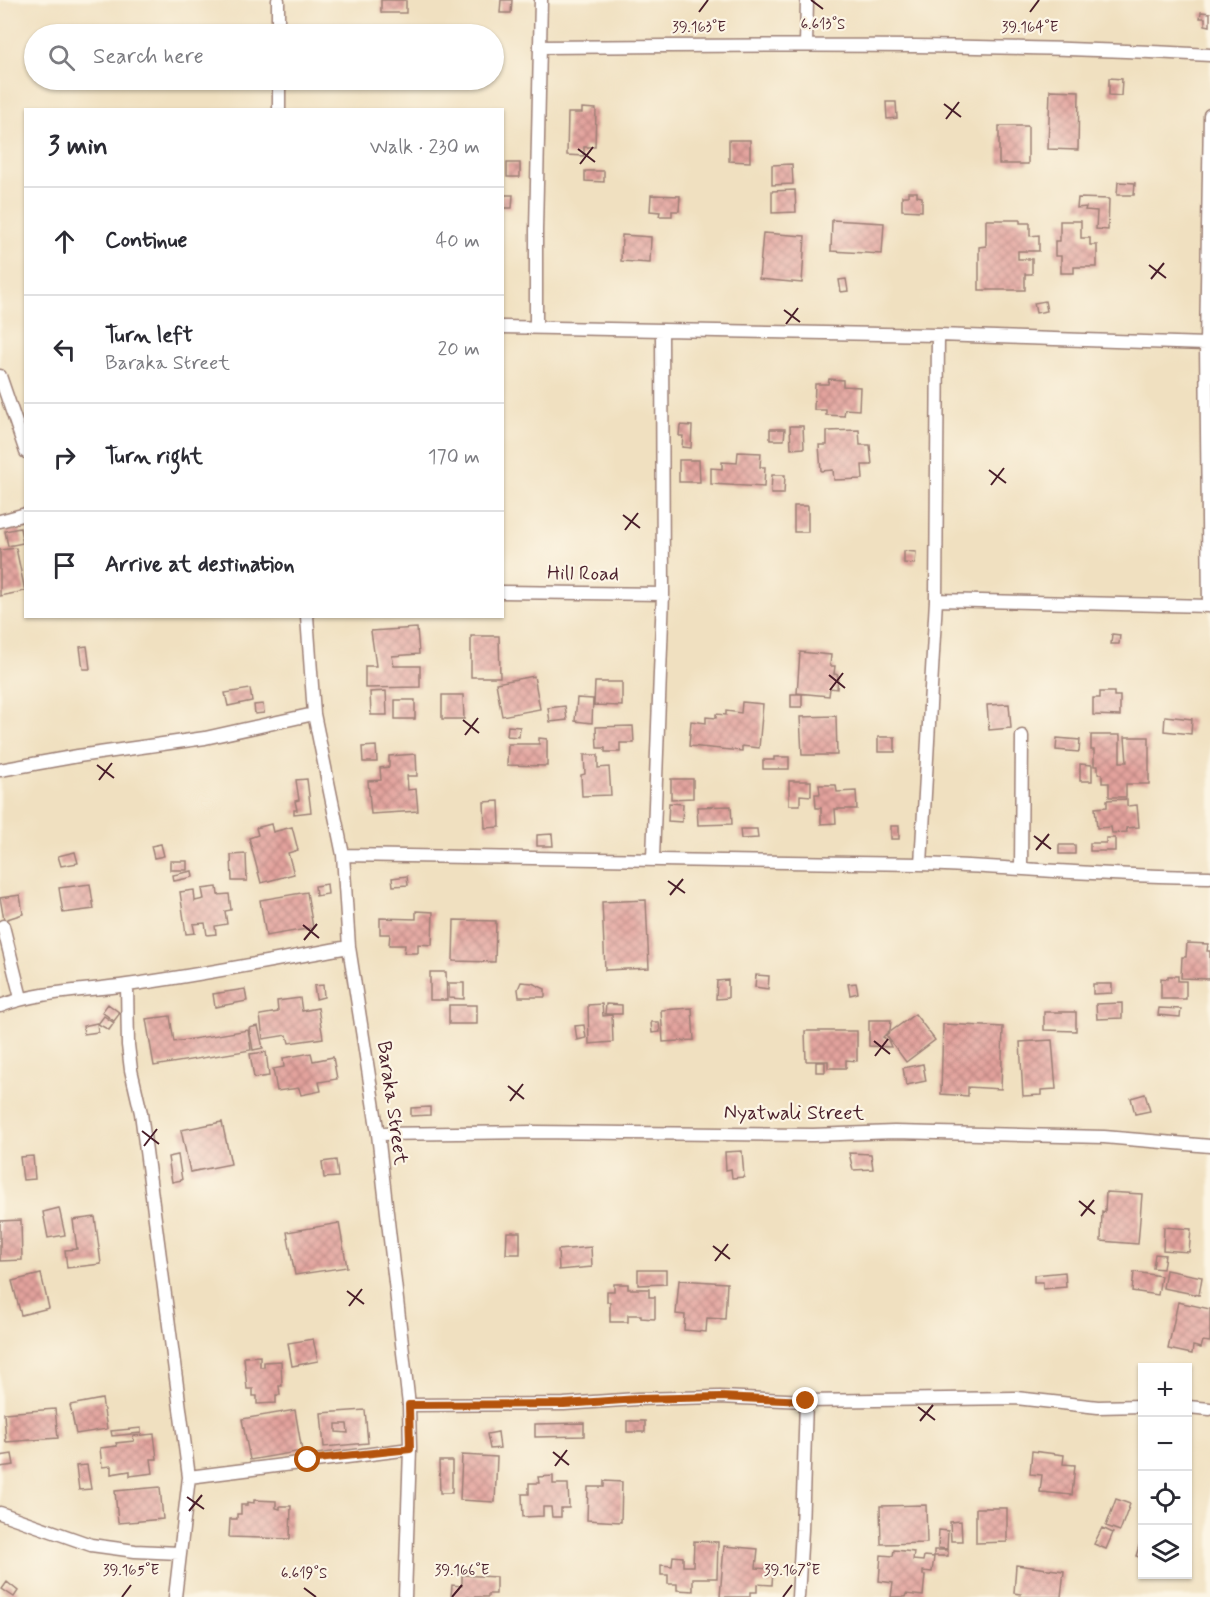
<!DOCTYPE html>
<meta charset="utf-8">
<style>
:root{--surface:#fff;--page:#f7f7f7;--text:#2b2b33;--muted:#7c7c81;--line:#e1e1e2}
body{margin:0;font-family:Mynerve,sans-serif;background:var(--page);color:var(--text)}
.controls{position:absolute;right:18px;bottom:18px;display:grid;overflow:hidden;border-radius:0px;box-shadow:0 2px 4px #0004}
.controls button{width:54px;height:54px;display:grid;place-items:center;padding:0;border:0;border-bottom:2px solid var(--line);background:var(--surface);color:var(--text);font:30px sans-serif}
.stop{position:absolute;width:18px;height:18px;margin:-14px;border:4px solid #b45309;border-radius:50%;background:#fff}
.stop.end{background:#b45309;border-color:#fff;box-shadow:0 2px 6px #0008}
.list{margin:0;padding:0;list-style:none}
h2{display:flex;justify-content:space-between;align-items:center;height:78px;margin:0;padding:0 24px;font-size:26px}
h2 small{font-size:20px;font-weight:400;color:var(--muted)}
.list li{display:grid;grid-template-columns:39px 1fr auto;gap:18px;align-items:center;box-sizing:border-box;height:108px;padding:0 24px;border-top:2px solid var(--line)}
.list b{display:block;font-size:22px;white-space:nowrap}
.list p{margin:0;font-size:20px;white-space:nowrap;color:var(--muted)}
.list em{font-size:20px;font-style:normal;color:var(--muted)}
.icon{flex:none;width:33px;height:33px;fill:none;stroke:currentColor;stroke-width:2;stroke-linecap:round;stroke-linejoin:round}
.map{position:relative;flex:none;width:1210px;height:1597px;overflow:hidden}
.search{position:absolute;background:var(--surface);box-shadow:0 2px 4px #0004;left:24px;top:24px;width:480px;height:66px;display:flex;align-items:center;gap:15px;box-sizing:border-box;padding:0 21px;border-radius:33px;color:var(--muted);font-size:22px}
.panel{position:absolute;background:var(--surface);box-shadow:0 2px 4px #0004;left:24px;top:108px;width:480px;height:510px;border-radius:0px}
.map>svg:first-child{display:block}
.building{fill:url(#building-cross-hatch);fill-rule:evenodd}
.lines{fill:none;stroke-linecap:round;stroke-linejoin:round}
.minor-casing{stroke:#9d8076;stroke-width:15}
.minor{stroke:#fff;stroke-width:12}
.route{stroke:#b45309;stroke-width:8}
.ticks{fill:none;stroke:#4a1f2b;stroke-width:2}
.labels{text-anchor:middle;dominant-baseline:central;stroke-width:4.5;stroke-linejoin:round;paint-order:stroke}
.street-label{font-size:20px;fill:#4a1f2b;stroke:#fcf5e5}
.ticks-label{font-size:15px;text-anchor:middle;fill:#4a1f2b;stroke:#fcf5e5;stroke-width:4.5;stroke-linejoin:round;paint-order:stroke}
</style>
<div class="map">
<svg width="1210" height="1597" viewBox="0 0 1210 1597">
<defs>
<pattern id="building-cross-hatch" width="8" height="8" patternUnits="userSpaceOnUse" patternTransform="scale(1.5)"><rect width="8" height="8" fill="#e3a39d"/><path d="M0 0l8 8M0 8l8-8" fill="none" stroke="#ba8480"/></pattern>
</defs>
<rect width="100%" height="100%" fill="#fcf5e5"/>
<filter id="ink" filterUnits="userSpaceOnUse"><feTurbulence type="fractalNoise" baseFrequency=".0167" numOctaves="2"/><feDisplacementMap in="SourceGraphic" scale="12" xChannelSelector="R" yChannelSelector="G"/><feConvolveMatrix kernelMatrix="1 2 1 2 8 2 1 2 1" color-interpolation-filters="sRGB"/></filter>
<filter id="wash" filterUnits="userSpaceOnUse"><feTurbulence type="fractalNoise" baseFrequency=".008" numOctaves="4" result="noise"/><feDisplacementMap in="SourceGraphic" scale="24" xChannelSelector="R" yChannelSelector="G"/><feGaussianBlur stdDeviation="1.35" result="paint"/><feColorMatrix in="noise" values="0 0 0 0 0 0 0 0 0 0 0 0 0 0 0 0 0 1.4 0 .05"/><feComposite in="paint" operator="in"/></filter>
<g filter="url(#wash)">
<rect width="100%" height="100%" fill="#f0e0c0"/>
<g id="blocks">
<path class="building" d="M381 0H406V13H381Z
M501 0H512L511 13H500Z
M1201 12 1210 13V26L1205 25V18H1200Z
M1109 78 1122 79 1121 96 1109 95Z
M1050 90 1079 91 1078 150 1048 149Z
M886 102H896L897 118 887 119Z
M582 108 596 109 595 147H584V156L567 155 568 113H582Z
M999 126H1028V164H999Z
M729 140H750V162L729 161Z
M507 163H520V177H507Z
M792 164 793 184 772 185V165Z
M585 171H604V182L585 181Z
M1118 182 1135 183 1134 195H1117Z
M795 190 796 212 772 213V191Z
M908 192H917V196L922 197V211L902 210V196H908Z
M502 195H513L512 208H502Z
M651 195 680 196 679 211H672V216H659L660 212 650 211Z
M1078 198 1109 199 1108 230 1096 229 1097 211 1085 210 1086 207 1077 208Z
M832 220 884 223 882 254 831 251Z
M986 220H1020V223H1030V236L1039 235V251H1018V259H1032V274H1025V290H979V247L986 246Z
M1060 221H1081V238H1090V245H1097V267H1074V273H1061V256H1055V241H1060Z
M763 233 805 236 802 283 759 279Z
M622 235 651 237 650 263 621 261Z
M846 279 848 291 841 292 839 280Z
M1045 301 1047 311 1036 313 1034 303Z
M829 379 843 380V386L860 387 859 410 845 409 844 416 826 415V410H814L815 384H828Z
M680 425 692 426 691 448 682 447 683 436H679Z
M790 426H803L804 448 791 449Z
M770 429H785L784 440H770Z
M859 430 860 445H870L872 465H862L863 479 834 480 833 470 821 471 819 445H827V431Z
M738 452 761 453 760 467H765L764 487 711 484V468L722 469V462L737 463Z
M679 460H699L700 482H679Z
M772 475H785L784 494H771Z
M794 506H808V532H794Z
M20 528 23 543 8 546 5 531Z
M16 548 25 591 0 596V550Z
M904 551 916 552 915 564 904 563Z
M417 628 419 654 392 656 394 666H420V687L365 688V666H376L371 631Z
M1112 634 1120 635 1119 644H1111Z
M471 636H499L500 677H471Z
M87 646 90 669H83L80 647Z
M800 652 831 655 830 666H835L834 674 838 675 837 689 830 688 829 696 797 693Z
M534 676 540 709 502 716 496 683Z
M595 682H622V706L594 705Z
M250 689 252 701 228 706 225 693Z
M386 691 387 715H371L370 692Z
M1100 692H1114V696H1120V716L1093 715V698H1100Z
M791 694H802V707H791Z
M442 695H463L464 719H442Z
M577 698 593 699 592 723 575 721Z
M395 700H415V719H395Z
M742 702 763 704 759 748 742 746V751L689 746 691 721 706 723V717L716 718V714L726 715V711L741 713Z
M263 704 264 713 255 714 254 705Z
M1009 704 1011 728 989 730 987 705Z
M565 706 567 720 550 722 548 708Z
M836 716 837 755H802L800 717Z
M1165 716 1192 719 1191 734 1164 731Z
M508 726 520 727 519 737 507 736Z
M633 726 634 743H620V752H605V748H597L596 727Z
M1091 735H1120V762H1127L1125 737H1149V784H1126V797H1109V783H1102V774H1098V766H1094V750H1091Z
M878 737H895V752H878Z
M539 738 547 739V766L507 765 508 744H539Z
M1057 738 1080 740 1079 752 1056 750Z
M376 746 377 762H363L362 747Z
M416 754 417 776H407L408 790 416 789 418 811 371 814 368 781 381 780 380 768 389 767V756Z
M584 755H598V768L609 767 611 795 582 796 581 775 585 774Z
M774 757H789V769H763V760H774Z
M1080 764 1092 765V781H1080Z
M307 779 311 812 294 814V810H297L295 801 299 800 296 780Z
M671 779H693V798L671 799Z
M789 781H811V796L800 795V805H789Z
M819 785H836L837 792 856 791 857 809H835L836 823 821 824V808H816L815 794H820Z
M1127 799V806L1137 805 1139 827 1126 828 1127 832 1112 833 1111 827 1097 828 1095 808 1107 807V800Z
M499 801 500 827 485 828 484 802Z
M669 803 683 804 682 822 668 821Z
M731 806 732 824 698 825 697 807Z
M271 824 273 832 292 827 298 850 288 853 294 874 261 883 249 838 258 835 256 828Z
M891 826H899V839H891Z
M740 829H757L758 838 741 839Z
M552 834 553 846H537V835Z
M1106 838H1115V851H1090V843H1106Z
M161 844 164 856 154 858 151 846Z
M1059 845H1075V854H1059Z
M75 852 78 863 61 866 58 856Z
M246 854 247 881H232L231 855Z
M170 861H187V870H170Z
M192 871 193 877 174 881 173 875Z
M407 876 408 885 393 886 392 878Z
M90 884 94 909 63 913 59 888Z
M327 884 328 894 316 896 315 886Z
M217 887 218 895 229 894 231 910 225 911 227 924 215 926 216 934 207 935 205 923 193 924 195 933 186 934 180 892 194 890 195 901 204 899 202 889Z
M307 892 313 928 266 936 260 900Z
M20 895 23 914 4 920 0 898Z
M646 900 649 968 605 970 602 902Z
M416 911 433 912 432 945 418 944V953H404L405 945H389L390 934H380V918L416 919Z
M454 920 496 921 495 962 453 961Z
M1187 943 1208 944 1207 951H1210V979L1181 978 1182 957H1186Z
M430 972H446L447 1000H430Z
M756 975 769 976 768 989 755 987Z
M1168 976H1178V981H1186V999H1161V978L1168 979Z
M728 980V998L716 999 717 981Z
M521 982 532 983 545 989V997H519L518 989Z
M449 983H464V999L449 998Z
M856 983 858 993 850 995 848 984Z
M1093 984H1112V993L1093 994Z
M323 985 324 997 316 999 314 986Z
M245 989 247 1001 215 1007 213 994Z
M300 998 302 1011 318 1008 323 1038 289 1043 287 1035 263 1039 260 1015 278 1012 277 1001Z
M1122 1003V1018L1097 1019 1096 1004Z
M108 1004 120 1013 114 1021 102 1012Z
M602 1004 603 1016 612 1015 613 1042 589 1044 588 1005Z
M606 1004 622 1005V1014H605Z
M449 1005H477V1024H449Z
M692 1008 694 1040 663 1042 661 1010Z
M1159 1008 1181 1009 1180 1017 1158 1015Z
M1044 1012H1076V1031L1044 1030Z
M915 1014 935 1040 906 1062 886 1035Z
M104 1016 114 1023 109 1030 98 1024Z
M170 1016 174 1042 248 1030 251 1050 154 1066 146 1019Z
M869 1020H891L890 1030 883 1037 888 1040 891 1047 869 1046Z
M651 1022H659L660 1032 652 1033Z
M97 1023 98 1032 84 1034 83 1026Z
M943 1024 1003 1027 1001 1089 968 1087V1096L941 1094Z
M584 1025 586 1038 577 1040 575 1026Z
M258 1026 263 1048 253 1050 249 1028Z
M805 1031H857V1061L846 1060V1068H828V1061H806Z
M1052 1040 1056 1089 1041 1090V1095L1023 1096 1020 1042Z
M266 1052 269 1076 254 1078 250 1054Z
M311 1053 313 1061 333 1057 337 1079 319 1082 321 1091 301 1095 299 1088 277 1091 273 1069 284 1067 283 1058Z
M816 1062H825V1072H816Z
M923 1064 926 1081 906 1085 903 1068Z
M1145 1094 1150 1111 1135 1114 1131 1098Z
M430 1107V1115L411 1116V1108Z
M222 1122 231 1164 190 1172 181 1130Z
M742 1151 744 1177 732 1178 731 1169 726 1170 725 1152Z
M849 1153 871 1154 873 1169 853 1170Z
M178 1155 182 1180 172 1182 168 1157Z
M33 1156 35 1179 23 1180 20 1157Z
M336 1160 338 1177 324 1178 322 1162Z
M1106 1192 1142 1194 1138 1244 1101 1241 1102 1211 1105 1212Z
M59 1208 65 1235 48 1238 43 1212Z
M95 1217 101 1264 67 1268 65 1250 77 1249 73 1220Z
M21 1220 22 1260 0 1261V1221Z
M339 1223 347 1267 295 1275 287 1232Z
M1164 1227 1191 1229 1189 1252 1163 1250Z
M507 1232H520V1254H506Z
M591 1247 592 1267 559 1270 558 1250Z
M1155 1254 1165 1255 1163 1269 1153 1268Z
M638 1270H666V1284L638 1285Z
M1166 1270 1202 1277 1199 1295 1163 1288Z
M1065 1272 1066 1287 1043 1289V1282H1034V1275Z
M1134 1272 1161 1276 1158 1295 1132 1291Z
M41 1274 49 1308 21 1315 12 1281Z
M679 1280 727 1283 725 1319 707 1318 706 1332 684 1330 685 1315 676 1314Z
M614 1284H628V1289H649V1297H655V1319L641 1318V1315H628V1322H610V1302H607V1291H614Z
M1178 1302 1210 1309V1342L1203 1341 1201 1348 1193 1346 1192 1354 1168 1349Z
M313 1339 318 1361 292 1366 288 1343Z
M260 1356V1367H264V1362L281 1361 282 1386H279L280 1395H276V1403L257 1404V1396H253V1389H247L244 1357Z
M102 1399 107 1429 76 1434 70 1405Z
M55 1409 58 1438 6 1442 4 1413Z
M295 1410 302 1451 250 1460 242 1419Z
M365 1410 368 1443 324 1447 321 1413ZM336 1424H347L348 1433 336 1432Z
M627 1421H645V1432H627Z
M584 1423V1436L535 1437V1424Z
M141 1428V1433L112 1436 111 1431Z
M498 1432 500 1448 490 1449 487 1434Z
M154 1434 157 1459H151L153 1473 130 1476V1471L111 1474V1466L102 1467 100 1448 117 1446 116 1443 134 1441 133 1436Z
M1032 1451 1064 1455 1063 1464 1075 1465 1072 1495 1040 1492 1042 1475 1030 1474Z
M12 1454 14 1465 0 1467V1456Z
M462 1455 497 1457 495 1502 460 1500Z
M439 1461H452V1493H440Z
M87 1465 91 1489 79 1490 76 1466Z
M553 1476V1484H568L569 1508H561V1517H552L551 1507H543V1516L523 1517 522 1494H529V1483H539L538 1477Z
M604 1481 622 1482 621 1522 587 1520 588 1487H604Z
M160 1487 163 1519 118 1523 115 1491Z
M1116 1499 1130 1504 1120 1531 1106 1526Z
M254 1500 276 1501V1508L280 1509V1506H291L290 1539 229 1537 230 1519H237V1514H241V1505H247V1502L254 1503Z
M926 1505 927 1543 881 1544 880 1506Z
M976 1508H1007V1542L976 1543Z
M961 1521 962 1541H951L950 1522Z
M1102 1528 1113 1533 1106 1549 1094 1544Z
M939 1530 948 1531 947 1549 938 1548Z
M1142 1537V1558L1136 1556Z
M694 1541 718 1542 717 1578H693V1591L677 1590V1584H668V1575H661V1565L672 1566 673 1556 683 1557V1566H693Z
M724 1546 758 1549 756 1568 773 1569 772 1585 757 1584V1592H750V1597H720Z
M894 1550 914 1552 913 1560 923 1561 924 1556 934 1557 932 1572 923 1571V1575H925L923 1596 906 1594 905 1597H891L893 1583 879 1581 881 1555 893 1556Z
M934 1550H948V1556H934Z
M1016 1565 1064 1571 1061 1597H1020L1021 1594 1014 1593Z
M462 1575 496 1577V1594H488V1597H451L452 1585 462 1586Z
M7 1582 18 1591 14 1597 2 1589Z"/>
</g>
</g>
<g filter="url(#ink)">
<use href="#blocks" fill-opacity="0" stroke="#9d8076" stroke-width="1.5"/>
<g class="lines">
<defs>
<path id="minor" d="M278 0V34
M806 45 807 0
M541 47C764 45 987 43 1210 55
M279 80V110
M536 326V230L541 0
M502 327 938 335 1206 344
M0 376 26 452
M0 521 26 514
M502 592 663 594
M936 600 1210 606
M1209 606 1206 344 1210 115
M307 616 314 714 343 855 349 947 378 1134 409 1405 410 1449 405 1597
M0 770 78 756 205 738 314 714
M343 855C535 857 727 860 919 864 1016 867 1113 877 1210 877
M653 858 663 594 662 330
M921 864 936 600 938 335
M1021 869 1022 736
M3 926 21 998
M127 985 128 1045 131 1070 141 1113 189 1477 175 1597
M0 1006C41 991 84 991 127 985 201 975 275 960 349 947
M378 1134 533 1132 813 1135 894 1132 1104 1137 1210 1146
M409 1405 564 1404 637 1399 720 1397 806 1401 1016 1398 1098 1407 1142 1406
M1188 1407 1210 1409
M189 1477 410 1449
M0 1513 91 1545 135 1551 179 1553
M798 1597 802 1530 806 1401"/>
</defs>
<use href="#minor" class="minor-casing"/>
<use href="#minor" class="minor"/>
</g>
</g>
<g class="lines" filter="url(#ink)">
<path class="route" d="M308 1460 410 1449 409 1405 564 1404 638 1399 720 1397 806 1401"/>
</g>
<path class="ticks" d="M811 0 823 9M699 12 708 0M1030 12 1039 0M944 104 961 117M946 119 959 102M578 149 595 162M580 164 593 147M1149 265 1166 278M1151 279 1164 263M784 310 800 322M786 324 798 308M989 470 1006 483M991 485 1004 468M623 515 640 528M625 530 638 513M829 675 845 688M830 690 843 673M463 720 479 733M465 735 478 718M97 765 114 778M99 780 112 763M1034 836 1051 849M1036 850 1049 834M668 881 685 893M670 895 683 879M303 925 319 938M304 940 317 924M874 1041 890 1054M875 1056 888 1039M508 1086 524 1099M510 1101 523 1084M142 1131 159 1144M144 1146 157 1129M1079 1201 1095 1214M1081 1216 1094 1200M713 1246 730 1259M715 1261 728 1244M347 1291 364 1304M349 1306 362 1289M918 1407 935 1420M920 1421 933 1405M553 1452 569 1465M555 1466 567 1450M187 1497 204 1509M189 1511 202 1495M304 1588 316 1597M122 1597 131 1585M452 1597 462 1585M783 1597 792 1585"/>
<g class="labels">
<g class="street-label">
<text transform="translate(583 574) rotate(1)">Hill Road</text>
<text transform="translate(392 1103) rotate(82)">Baraka Street</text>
<text x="794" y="1113">Nyatwali Street</text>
</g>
</g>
<g class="ticks-label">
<text x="823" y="29">6.613°S</text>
<text x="699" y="32">39.163°E</text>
<text x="1030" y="32">39.164°E</text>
<text x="131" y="1575">39.165°E</text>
<text x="462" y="1575">39.166°E</text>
<text x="792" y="1575">39.167°E</text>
<text x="304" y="1578">6.619°S</text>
</g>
</svg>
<div class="controls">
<button>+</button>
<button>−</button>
<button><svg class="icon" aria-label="locate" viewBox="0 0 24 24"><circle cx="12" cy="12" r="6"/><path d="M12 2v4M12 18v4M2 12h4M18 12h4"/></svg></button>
<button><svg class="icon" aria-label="layers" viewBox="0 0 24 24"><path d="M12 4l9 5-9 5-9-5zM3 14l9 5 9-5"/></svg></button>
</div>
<div class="stop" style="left:308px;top:1460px"></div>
<div class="stop end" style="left:806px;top:1401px"></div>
<div class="search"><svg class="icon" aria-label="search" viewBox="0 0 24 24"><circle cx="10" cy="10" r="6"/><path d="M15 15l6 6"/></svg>Search here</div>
<section class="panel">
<h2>3 min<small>Walk · 230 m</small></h2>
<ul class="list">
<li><svg class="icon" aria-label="ahead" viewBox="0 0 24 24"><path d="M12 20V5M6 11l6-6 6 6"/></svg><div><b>Continue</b></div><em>40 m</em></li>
<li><svg class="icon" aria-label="left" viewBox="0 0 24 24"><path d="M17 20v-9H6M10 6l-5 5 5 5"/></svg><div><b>Turn left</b><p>Baraka Street</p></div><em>20 m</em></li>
<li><svg class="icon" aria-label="right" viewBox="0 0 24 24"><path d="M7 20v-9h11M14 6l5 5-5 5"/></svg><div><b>Turn right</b></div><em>170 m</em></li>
<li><svg class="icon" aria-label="arrive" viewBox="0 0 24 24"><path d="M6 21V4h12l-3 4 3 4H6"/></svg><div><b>Arrive at destination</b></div></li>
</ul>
</section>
</div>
